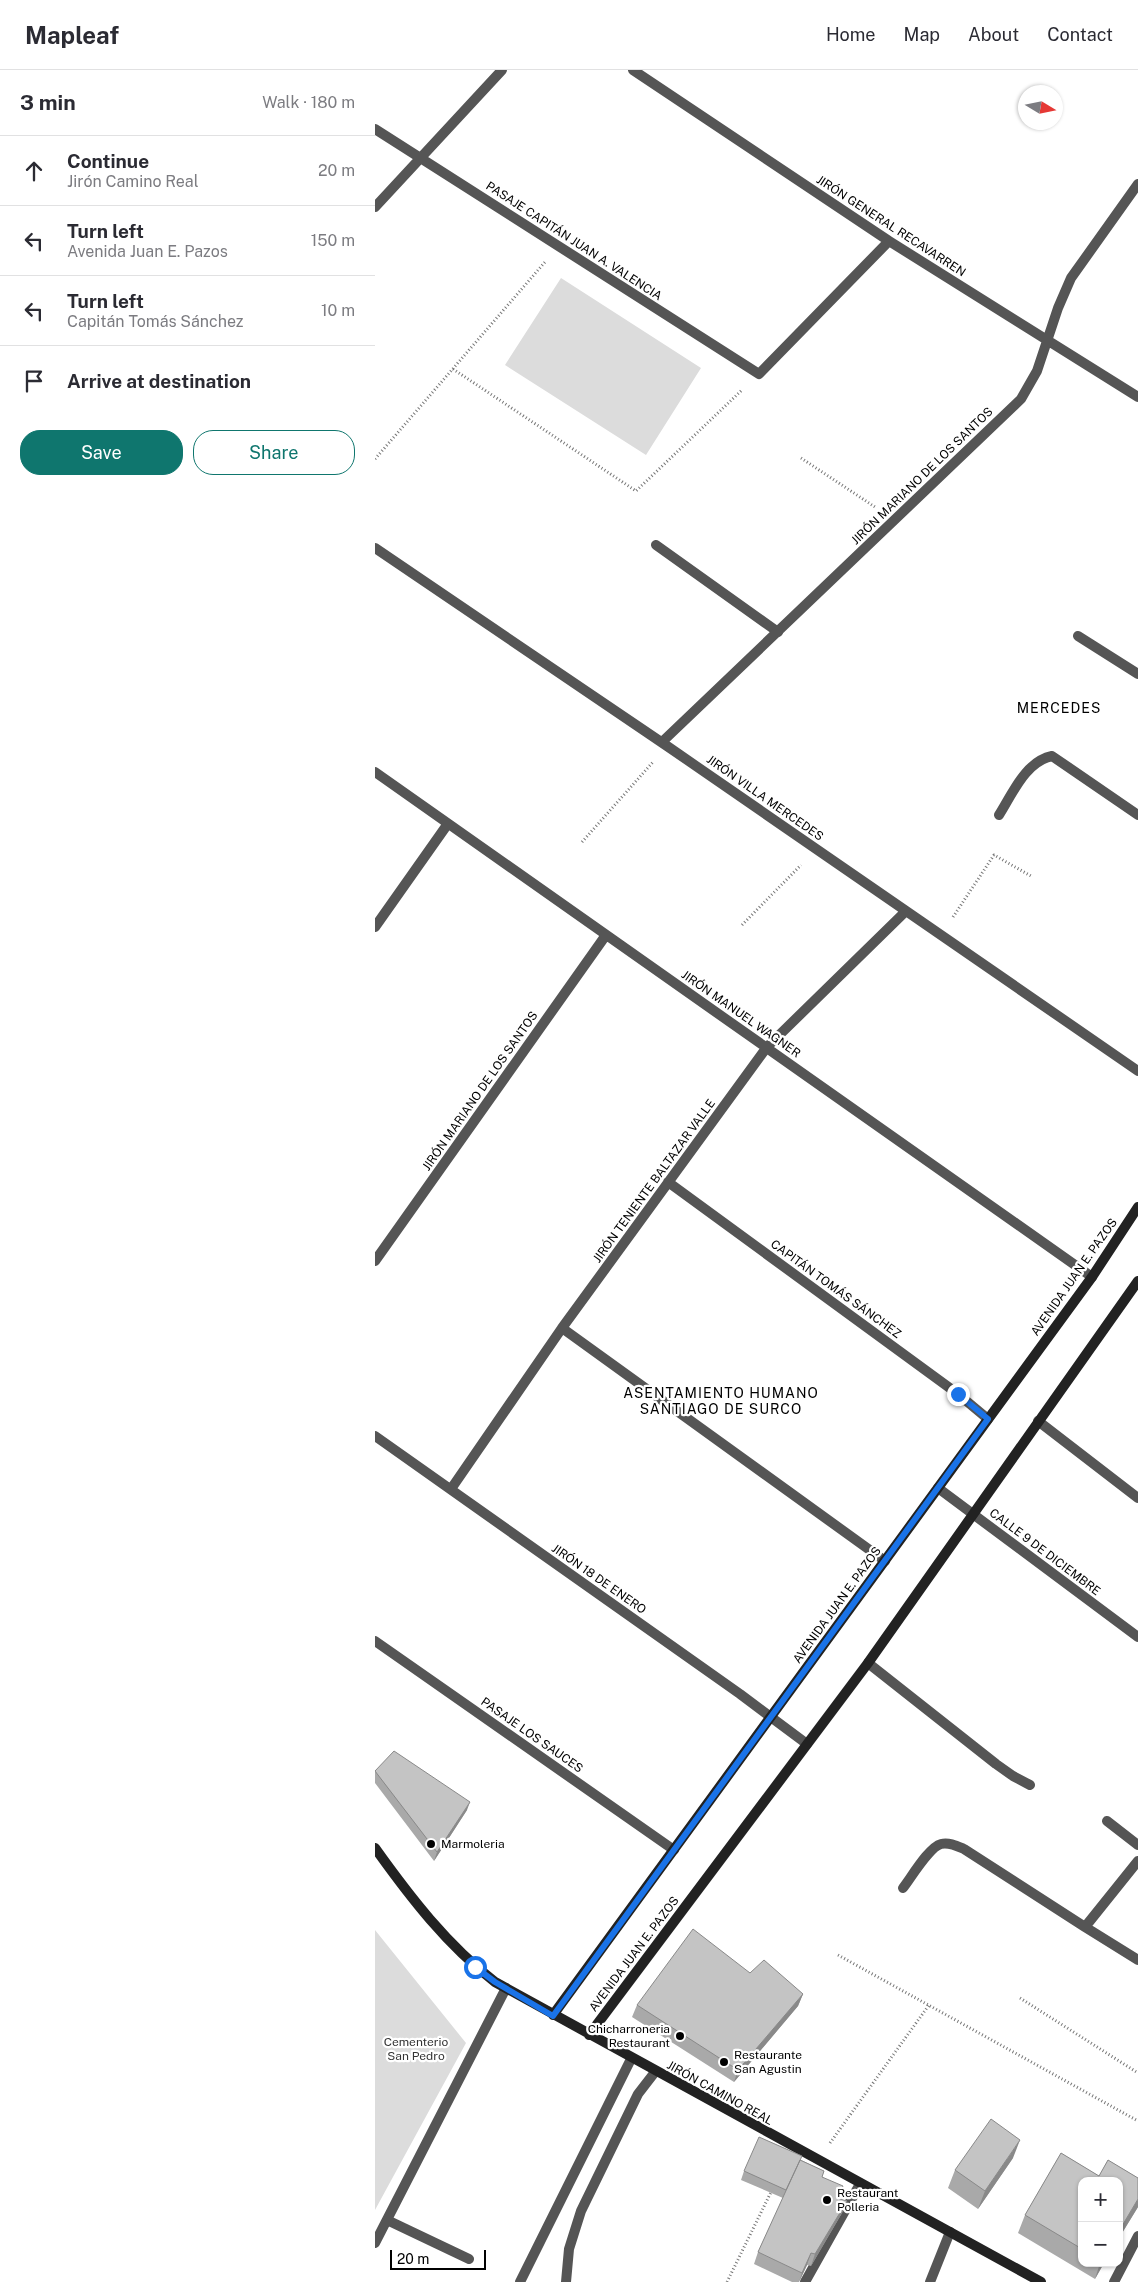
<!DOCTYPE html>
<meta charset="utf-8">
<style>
:root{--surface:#fff;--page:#f2f2f3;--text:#2b2b33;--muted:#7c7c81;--line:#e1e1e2;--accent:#0f766e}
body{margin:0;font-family:"Public Sans",sans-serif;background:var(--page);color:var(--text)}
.controls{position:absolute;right:15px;bottom:15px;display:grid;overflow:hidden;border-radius:10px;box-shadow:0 1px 4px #0004}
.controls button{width:45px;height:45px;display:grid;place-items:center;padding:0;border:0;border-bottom:1px solid var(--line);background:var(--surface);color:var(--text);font:25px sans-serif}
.compass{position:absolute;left:643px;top:15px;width:45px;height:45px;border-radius:50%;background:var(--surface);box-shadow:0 1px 4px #0004;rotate:100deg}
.scale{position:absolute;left:15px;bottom:12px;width:96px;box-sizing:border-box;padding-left:5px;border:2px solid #000;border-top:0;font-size:14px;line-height:18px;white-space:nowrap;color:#000;-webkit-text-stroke:4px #fff;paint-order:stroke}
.stop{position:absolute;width:15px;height:15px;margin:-11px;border:4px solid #1a73e8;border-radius:50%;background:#fff}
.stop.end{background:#1a73e8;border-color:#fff;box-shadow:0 1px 5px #0008}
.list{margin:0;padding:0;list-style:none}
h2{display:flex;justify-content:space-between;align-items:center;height:65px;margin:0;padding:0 20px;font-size:21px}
h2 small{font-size:16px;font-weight:400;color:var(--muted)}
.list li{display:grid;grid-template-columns:32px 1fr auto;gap:15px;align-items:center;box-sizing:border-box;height:70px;padding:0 20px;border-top:1px solid var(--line)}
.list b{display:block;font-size:19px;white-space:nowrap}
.list p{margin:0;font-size:16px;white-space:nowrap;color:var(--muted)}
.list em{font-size:16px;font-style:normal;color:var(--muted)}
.actions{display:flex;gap:10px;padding:15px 20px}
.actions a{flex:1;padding:11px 0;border:1px solid var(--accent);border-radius:20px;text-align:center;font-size:18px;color:var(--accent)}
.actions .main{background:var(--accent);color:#fff}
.icon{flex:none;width:28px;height:28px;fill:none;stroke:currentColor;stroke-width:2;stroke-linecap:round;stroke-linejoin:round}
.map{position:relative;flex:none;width:763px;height:2212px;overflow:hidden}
header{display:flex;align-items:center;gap:30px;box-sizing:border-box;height:70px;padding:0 25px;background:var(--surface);border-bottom:1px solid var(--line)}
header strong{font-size:24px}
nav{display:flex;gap:28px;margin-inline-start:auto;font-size:18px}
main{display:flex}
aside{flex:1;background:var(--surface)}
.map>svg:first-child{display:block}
.green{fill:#dcdcdc}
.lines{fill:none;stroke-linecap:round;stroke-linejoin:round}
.path{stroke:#777;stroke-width:3;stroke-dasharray:1 2.5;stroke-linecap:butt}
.lane{stroke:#555;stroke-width:10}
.street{stroke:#555;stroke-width:10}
.secondary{stroke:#222;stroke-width:10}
.wall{fill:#a9a9a9}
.shaded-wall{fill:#898989}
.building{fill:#c4c4c4;stroke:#898989}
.route{stroke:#1a73e8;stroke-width:6}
.poi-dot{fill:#000;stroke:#fff;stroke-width:2}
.labels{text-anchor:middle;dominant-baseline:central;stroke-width:4.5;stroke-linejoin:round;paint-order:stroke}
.street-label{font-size:12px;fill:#000;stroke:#fff}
.poi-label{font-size:12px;fill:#000;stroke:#fff;text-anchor:start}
.park-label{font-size:12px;fill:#333;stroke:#fff}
.neighbourhood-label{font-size:14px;letter-spacing:1px;fill:#000;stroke:#fff}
</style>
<header>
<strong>Mapleaf</strong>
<nav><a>Home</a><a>Map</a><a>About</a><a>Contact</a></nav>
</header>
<main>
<aside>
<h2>3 min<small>Walk · 180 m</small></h2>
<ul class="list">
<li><svg class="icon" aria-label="ahead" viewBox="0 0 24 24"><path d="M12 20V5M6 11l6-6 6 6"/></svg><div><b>Continue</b><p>Jirón Camino Real</p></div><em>20 m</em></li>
<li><svg class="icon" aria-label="left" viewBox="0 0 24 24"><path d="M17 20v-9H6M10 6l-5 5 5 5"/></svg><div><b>Turn left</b><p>Avenida Juan E. Pazos</p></div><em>150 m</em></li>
<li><svg class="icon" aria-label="left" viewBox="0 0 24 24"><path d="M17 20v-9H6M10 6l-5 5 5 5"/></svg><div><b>Turn left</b><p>Capitán Tomás Sánchez</p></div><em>10 m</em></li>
<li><svg class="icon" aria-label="arrive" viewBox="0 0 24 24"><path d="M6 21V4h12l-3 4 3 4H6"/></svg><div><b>Arrive at destination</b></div></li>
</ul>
<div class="actions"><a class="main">Save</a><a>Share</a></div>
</aside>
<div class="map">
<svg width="763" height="2212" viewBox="0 0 763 2212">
<rect width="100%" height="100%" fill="#fff"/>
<path class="green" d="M186 208 326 298 271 385 130 295Z
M0 1860 91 1973 0 2140Z"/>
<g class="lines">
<path class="path" d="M78 299 261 421 367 320
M426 388 500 437
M0 389 170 192
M207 772 278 692
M578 847 619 785 656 806
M367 855 426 795
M463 1885 763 2051
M645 1928 763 2003
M455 2073 554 1935
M352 2212 397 2120"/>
<path class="lane" d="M281 475 403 562
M732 1751 763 1775
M528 1818C536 1808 554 1777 566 1774 574 1772 582 1776 589 1779L710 1857 763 1791
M710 1857 763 1890
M12 2150 94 2189
M0 2173 131 1918
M145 2212 256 1989
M191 2212 194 2179 206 2141 263 2024 280 2002"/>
<path class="street" d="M258 0 514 171 763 327
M0 59 384 304 514 171
M0 137 127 0
M0 478 292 676 763 1001
M703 566 763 604
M287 672 646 329 662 301 683 238 696 208 763 114
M0 702 717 1207
M624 745C638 723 650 692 677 686L763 745
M0 857 72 755
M293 1112 583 1324 613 1349
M0 1191 231 865
M187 1258 510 1491
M663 1351 763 1428
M0 1366 365 1624 432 1674
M563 1418 763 1567
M76 1419 187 1258 392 977 531 841
M0 1571 299 1780
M493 1593 621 1694 638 1706 655 1715
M430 2212 485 2114
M555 2212 575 2162
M739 2212 763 2166"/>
<path class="secondary" d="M0 1778C35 1827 72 1875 120 1912L666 2212
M178 1945 717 1207 763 1137
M214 1965 493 1593 763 1211"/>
</g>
<path class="wall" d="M0 1701 92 1740 59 1791 0 1713Z
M375 1903 428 1924 423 1936 359 2012 257 1947 262 1935Z
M686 2083 724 2106 733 2090 763 2108V2137L744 2168V2111H707V2193H729L720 2209 643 2163 650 2145Z
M638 2088 603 2139 573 2118 580 2100Z
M426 2090 449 2101 447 2107 463 2128 472 2131 467 2143 436 2196 432 2195 424 2212H417L379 2194 383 2182 408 2128 366 2110 369 2101Z"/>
<path class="shaded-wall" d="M95 1732 92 1740 59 1791 62 1782Z
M428 1924 423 1936 359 2012 363 2000Z
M645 2070 638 2088 603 2139 610 2121Z
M763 2129V2137L744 2168V2161Z
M472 2131 467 2143 436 2196 440 2184Z
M436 2183 432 2195 424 2212 427 2203Z
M725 2193H729L720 2209Z"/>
<path class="building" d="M19 1681 95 1732 62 1782 0 1701Z
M318 1859 375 1903 389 1890 428 1924 363 2000 262 1935Z
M616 2049 645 2070 610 2121 580 2100Z
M384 2067 427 2086 411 2120 369 2101Z
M686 2083 724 2106 733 2090 763 2108V2129L744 2161V2111H707V2179L650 2145Z
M425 2090 449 2101 447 2107 468 2116 462 2128 472 2131 440 2184 436 2183 427 2203 383 2182Z"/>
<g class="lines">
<path class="route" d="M100 1897 120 1912 178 1946 613 1349 583 1324"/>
</g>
<g class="poi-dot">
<circle cx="56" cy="1774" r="5"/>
<circle cx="305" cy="1966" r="5"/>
<circle cx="349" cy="1992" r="5"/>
<circle cx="452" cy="2130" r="5"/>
</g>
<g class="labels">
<g class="street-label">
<text transform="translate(516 156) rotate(33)">JIRÓN GENERAL RECAVARREN</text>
<text transform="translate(199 171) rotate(33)">PASAJE CAPITÁN JUAN A. VALENCIA</text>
<text transform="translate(547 406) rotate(-44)">JIRÓN MARIANO DE LOS SANTOS</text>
<text transform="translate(390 728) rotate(35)">JIRÓN VILLA MERCEDES</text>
<text transform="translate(366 944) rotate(35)">JIRÓN MANUEL WAGNER</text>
<text transform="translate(105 1021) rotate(-55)">JIRÓN MARIANO DE LOS SANTOS</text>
<text transform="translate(279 1111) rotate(-54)">JIRÓN TENIENTE BALTAZAR VALLE</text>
<text transform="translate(699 1207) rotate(-55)">AVENIDA JUAN E. PAZOS</text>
<text transform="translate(461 1219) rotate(36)">CAPITÁN TOMÁS SÁNCHEZ</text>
<text transform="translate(670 1482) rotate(37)">CALLE 9 DE DICIEMBRE</text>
<text transform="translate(224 1509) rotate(35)">JIRÓN 18 DE ENERO</text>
<text transform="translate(462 1535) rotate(-54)">AVENIDA JUAN E. PAZOS</text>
<text transform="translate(157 1665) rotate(35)">PASAJE LOS SAUCES</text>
<text transform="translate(259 1884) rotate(-53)">AVENIDA JUAN E. PAZOS</text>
<text transform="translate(345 2023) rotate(29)">JIRÓN CAMINO REAL</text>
</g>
<g class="poi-label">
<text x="66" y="1774">Marmoleria</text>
<text x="295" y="1959" text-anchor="end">Chicharroneria<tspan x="295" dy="14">Restaurant</tspan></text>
<text x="359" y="1985">Restaurante<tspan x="359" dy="14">San Agustin</tspan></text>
<text x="462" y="2123">Restaurant<tspan x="462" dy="14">Polleria</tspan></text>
</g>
<g class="park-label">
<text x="41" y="1972">Cementerio<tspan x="41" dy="14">San Pedro</tspan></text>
</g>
<g class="neighbourhood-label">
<text x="684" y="638">MERCEDES</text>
<text x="346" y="1323">ASENTAMIENTO HUMANO<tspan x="346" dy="16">SANTIAGO DE SURCO</tspan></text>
</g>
</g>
</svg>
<div class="controls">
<button>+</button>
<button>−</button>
</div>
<svg class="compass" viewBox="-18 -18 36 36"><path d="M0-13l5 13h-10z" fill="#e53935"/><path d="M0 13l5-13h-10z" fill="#7c7c81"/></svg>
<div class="scale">20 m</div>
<div class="stop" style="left:100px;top:1897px"></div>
<div class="stop end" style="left:583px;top:1324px"></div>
</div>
</main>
